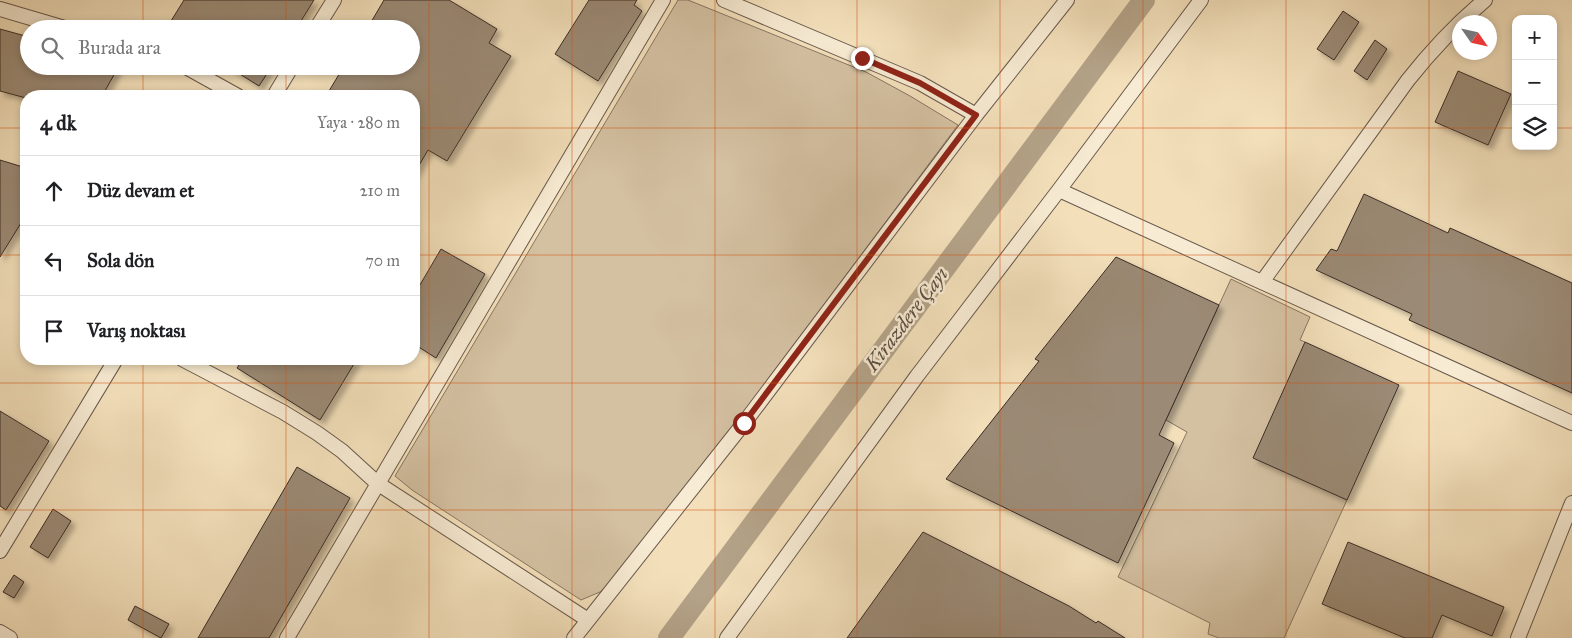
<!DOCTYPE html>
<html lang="tr">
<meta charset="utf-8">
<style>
:root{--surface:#fff;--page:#f6f6f6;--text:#202124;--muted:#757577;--line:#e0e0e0}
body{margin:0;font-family:"IM FELL Great Primer",serif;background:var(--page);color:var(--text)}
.controls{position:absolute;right:15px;top:15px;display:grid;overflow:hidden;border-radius:10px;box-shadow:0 2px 8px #0003}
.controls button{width:45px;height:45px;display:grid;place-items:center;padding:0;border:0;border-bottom:1px solid var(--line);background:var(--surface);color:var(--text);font:25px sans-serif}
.compass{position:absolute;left:1452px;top:15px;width:45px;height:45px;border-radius:50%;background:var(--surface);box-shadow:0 2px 8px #0003;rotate:124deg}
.stop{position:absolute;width:15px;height:15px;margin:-11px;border:4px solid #8f2418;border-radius:50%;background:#fff}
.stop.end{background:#8f2418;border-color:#fff;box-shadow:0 1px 5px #0008}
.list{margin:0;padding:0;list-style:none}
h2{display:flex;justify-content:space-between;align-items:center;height:65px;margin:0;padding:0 20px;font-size:21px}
h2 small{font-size:16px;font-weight:400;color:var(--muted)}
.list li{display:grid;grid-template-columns:32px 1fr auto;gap:15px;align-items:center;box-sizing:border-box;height:70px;padding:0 20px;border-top:1px solid var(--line)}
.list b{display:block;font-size:19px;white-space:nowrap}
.list em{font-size:16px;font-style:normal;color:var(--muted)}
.icon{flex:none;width:28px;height:28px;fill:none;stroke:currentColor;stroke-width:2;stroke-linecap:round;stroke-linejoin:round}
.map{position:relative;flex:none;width:1572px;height:638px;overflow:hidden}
.search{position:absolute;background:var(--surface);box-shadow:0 2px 8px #0003;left:20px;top:20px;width:400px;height:55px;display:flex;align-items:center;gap:12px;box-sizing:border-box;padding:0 18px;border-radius:28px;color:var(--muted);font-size:19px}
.panel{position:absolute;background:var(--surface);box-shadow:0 2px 8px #0003;left:20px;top:90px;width:400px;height:275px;border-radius:20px}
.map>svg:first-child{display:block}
.green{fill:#d4c1a2;stroke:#887664}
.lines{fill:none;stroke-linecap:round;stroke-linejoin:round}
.river{stroke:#b4a389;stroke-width:22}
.building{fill:#9b8a74;stroke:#3b2c27;filter:url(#shadow)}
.minor-casing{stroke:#69594c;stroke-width:16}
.minor{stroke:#f7ebd3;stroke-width:14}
.route{stroke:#8f2418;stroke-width:6}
.grid{fill:none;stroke:#d7540f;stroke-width:1;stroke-opacity:0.55}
.labels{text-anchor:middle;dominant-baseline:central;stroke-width:5;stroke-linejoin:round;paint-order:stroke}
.water-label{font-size:20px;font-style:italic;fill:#5f5044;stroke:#f7ebd3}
</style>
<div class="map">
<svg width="1572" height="638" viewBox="0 0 1572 638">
<defs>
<filter id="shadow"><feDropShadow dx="4.5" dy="4.5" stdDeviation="2.5" flood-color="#0004"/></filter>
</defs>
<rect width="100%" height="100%" fill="#f3e0bb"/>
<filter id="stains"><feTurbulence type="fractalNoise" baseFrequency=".004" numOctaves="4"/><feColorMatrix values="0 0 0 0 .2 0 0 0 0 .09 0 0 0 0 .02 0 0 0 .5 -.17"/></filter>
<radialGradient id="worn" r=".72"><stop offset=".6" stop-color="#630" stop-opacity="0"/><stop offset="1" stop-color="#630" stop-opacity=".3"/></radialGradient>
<path class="green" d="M678 0H688L866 72 910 96 958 125 729 432 620 572 600 592 581 600 412 490 395 476Z
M1231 279 1310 317 1300 340 1305 342 1347 500 1284 638H1219L1208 634 1210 623 1118 577 1187 432 1166 420Z"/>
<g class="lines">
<path class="river" d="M669 638 1144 0"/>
</g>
<path class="building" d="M184 0H314L296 29H166Z
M384 0H449L497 29 489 43 511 56 447 161 428 150 414 174V96H326L344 66H411V29H367Z
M589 0H637L634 5 642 11 598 81 555 54Z
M1343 11 1359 22 1334 60 1317 49Z
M0 29 29 37V66H119L102 96H26V98L0 91Z
M1375 40 1387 49 1367 80 1354 71Z
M227 66H272L259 86Z
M1458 71 1511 94 1488 145 1435 122Z
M0 160 26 168V215L0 257Z
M1364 194 1448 233 1450 228 1572 283V393L1409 320 1412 314 1316 270 1331 249 1337 251Z
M441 249 485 274 436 358 414 344V295Z
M1116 257 1219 305 1159 435 1174 443 1118 563 946 479 1039 361 1035 359Z
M1305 342 1399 385 1347 500 1253 458Z
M243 359H357L320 420 237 368Z
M0 411 49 441 6 510 0 506Z
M297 467 350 498 269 638H198Z
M53 509 71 521 48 558 30 547Z
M923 532 1069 606 1096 623 1098 621 1125 638H847Z
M1348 542 1504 607 1492 636 1442 615 1432 638H1405L1322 604Z
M14 575 24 582 14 598 3 592Z
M135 606 169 624 161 638 128 620Z"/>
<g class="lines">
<defs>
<path id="minor" d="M724 0 920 83 976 115
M0 9 68 29
M316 29 334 0
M184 66 238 96
M274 96 292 66
M1059 190 1572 423
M1262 282 1408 80C1431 51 1456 24 1485 0
M182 359 283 412 317 433 342 451 377 483 588 620
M0 551 116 359
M0 632 10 638
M287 638 663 0
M574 638 744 423 976 115 1067 0
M727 638 917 376 1059 190 1201 0
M1518 638 1572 503"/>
</defs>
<use href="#minor" class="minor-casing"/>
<use href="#minor" class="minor"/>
</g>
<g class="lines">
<path class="route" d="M744 423 976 115 920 83 862 58"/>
</g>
<path class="grid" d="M143 0V29M286 0V29M429 0V638M572 0V638M715 0V638M857 0V638M1000 0V638M1143 0V638M1286 0V638M1429 0V638M143 66V96M286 66V96M0 128H26M414 128H1516M1553 128H1572M0 255H26M414 255H1572M143 359V638M286 359V638M0 383H1572M0 510H1572"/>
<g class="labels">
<g class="water-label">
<text transform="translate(906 319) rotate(-53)">Kirazdere Çayı</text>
</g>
</g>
<rect width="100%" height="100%" filter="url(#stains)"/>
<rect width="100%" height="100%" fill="url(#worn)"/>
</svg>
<div class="controls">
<button>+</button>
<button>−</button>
<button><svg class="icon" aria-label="layers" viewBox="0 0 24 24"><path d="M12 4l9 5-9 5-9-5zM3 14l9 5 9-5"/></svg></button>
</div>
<svg class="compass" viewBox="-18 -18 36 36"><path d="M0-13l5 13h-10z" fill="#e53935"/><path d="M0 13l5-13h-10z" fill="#757577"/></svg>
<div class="stop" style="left:744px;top:423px"></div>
<div class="stop end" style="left:862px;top:58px"></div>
<div class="search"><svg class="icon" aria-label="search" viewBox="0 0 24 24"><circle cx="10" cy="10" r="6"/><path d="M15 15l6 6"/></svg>Burada ara</div>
<section class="panel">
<h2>4 dk<small>Yaya · 280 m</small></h2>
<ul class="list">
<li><svg class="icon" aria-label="ahead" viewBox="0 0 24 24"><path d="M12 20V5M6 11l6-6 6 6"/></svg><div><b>Düz devam et</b></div><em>210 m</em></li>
<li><svg class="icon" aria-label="left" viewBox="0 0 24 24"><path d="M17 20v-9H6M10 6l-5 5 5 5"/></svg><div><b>Sola dön</b></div><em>70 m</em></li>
<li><svg class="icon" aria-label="arrive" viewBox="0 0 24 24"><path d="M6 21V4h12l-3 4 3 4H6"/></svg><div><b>Varış noktası</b></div></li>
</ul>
</section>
</div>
